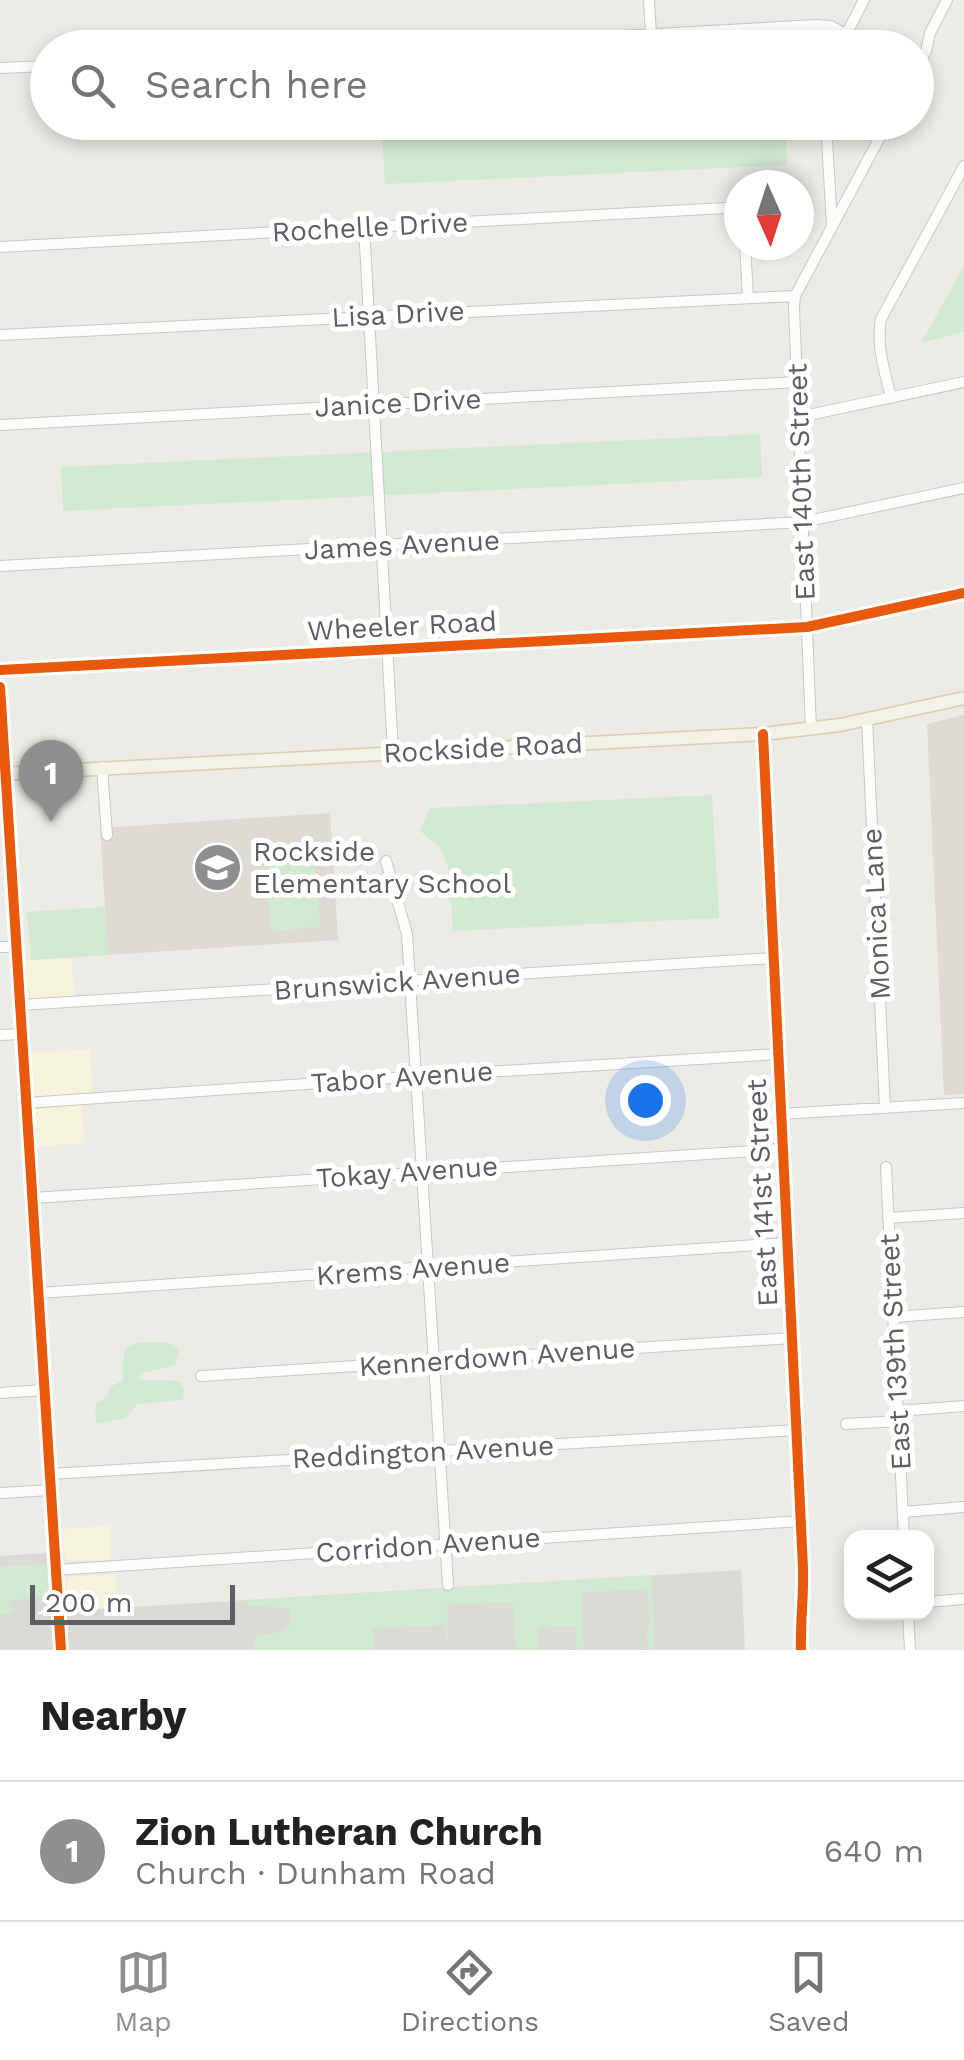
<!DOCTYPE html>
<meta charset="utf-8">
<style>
:root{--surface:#fff;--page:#f2f2f2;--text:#222;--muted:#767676;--line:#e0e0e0;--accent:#8e8f91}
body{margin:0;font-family:"Work Sans",sans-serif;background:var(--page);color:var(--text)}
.controls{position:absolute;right:30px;bottom:30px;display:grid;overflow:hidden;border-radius:20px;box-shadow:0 5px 15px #0003}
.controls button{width:90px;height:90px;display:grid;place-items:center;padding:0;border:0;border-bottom:2px solid var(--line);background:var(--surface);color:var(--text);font:50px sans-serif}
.compass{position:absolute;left:724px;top:170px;width:90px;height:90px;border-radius:50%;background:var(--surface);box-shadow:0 5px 15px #0003;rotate:177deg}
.scale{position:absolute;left:30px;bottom:25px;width:205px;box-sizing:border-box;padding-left:10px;border:5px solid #5b5e64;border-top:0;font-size:28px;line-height:35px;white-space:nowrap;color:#5b5e64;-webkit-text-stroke:8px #fff;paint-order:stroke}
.you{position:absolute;left:645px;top:1100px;width:35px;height:35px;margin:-25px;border:8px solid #fff;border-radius:50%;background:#1a73e8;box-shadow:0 0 0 15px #1a73e833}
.badge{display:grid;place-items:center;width:65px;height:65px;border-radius:50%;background:var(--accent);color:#fff;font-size:32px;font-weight:700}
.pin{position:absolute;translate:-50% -82px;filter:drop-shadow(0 2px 5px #0008)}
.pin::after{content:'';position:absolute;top:52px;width:35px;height:30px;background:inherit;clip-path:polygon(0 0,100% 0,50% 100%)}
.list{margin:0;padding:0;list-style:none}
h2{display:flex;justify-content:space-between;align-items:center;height:130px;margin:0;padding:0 40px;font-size:42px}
h2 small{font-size:32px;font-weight:400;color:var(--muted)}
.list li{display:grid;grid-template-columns:65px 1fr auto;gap:30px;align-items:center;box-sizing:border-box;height:140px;padding:0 40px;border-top:2px solid var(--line)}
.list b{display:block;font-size:38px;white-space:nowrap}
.list p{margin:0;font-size:32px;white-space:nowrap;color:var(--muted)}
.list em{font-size:32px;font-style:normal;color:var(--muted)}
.icon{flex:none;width:55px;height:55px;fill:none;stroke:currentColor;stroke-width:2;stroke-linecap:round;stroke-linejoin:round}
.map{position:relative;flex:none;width:964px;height:1650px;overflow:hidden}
.search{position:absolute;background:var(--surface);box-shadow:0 5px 15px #0003;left:30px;right:30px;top:30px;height:110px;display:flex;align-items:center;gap:25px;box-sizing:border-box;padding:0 35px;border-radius:55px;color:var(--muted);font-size:38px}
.sheet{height:270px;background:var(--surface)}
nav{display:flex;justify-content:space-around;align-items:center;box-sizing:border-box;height:140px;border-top:2px solid var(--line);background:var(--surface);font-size:28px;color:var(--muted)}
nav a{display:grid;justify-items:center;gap:5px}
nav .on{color:var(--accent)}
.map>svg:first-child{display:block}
.commercial{fill:#f6f3dd}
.industrial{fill:#dbdad5}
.education{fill:#dddbd3}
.green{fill:#d2e9d2}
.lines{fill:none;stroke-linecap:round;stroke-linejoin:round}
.minor-casing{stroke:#c8c9c7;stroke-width:12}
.major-casing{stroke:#d5d0b1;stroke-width:15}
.minor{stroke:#fcfcfb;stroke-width:10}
.major{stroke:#f3f2e7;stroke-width:12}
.cycleway-casing{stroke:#fff;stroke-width:16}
.cycleway{stroke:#e8590c;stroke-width:10}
.labels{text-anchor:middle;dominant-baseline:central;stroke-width:10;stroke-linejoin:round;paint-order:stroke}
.street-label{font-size:28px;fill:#5b5e64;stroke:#fff}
.poi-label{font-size:28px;fill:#5b5e64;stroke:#fff;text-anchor:start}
</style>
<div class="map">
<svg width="964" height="1650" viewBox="0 0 964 1650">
<rect width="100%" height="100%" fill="#ecebe5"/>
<path class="commercial" d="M72 958 74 1002 20 1005 17 961Z
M90 1050 93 1099 82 1100 84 1143 29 1147 23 1053Z
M109 1526 111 1559 70 1561 65 1558 63 1529Z
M115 1574 117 1607 68 1610 66 1580 70 1577Z"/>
<path class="industrial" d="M46 1553 50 1612 741 1570 745 1650H0V1556Z"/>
<path class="education" d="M964 715V1094L944 1095 927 724Z
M330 813 338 940 108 955 100 828Z"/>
<path class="green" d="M558 122 785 123 787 165 385 184 382 134 554 127Z
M964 266V332L921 343Z
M760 434 762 477 63 511 61 467Z
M712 795 719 918 453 931 449 869 440 847 420 831 430 808Z
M315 859 320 927 271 931 266 862Z
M105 907 108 955 31 960 27 912Z
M164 1342 174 1345 179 1350 175 1365 142 1373 137 1379 179 1381 184 1389 183 1400 137 1404 126 1418 96 1424 95 1405 108 1395 110 1387 123 1380C121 1341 127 1342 164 1342Z
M44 1564 47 1567 49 1596 7 1601V1604L12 1607 13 1614 0 1615V1567Z
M652 1575 655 1650H648L646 1629 650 1628 647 1589 581 1593 584 1650H576L575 1626 538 1628V1650H516L512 1602 447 1605 449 1641H446L444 1625 373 1629 374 1650H253L255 1637C270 1629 297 1639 290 1609L247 1605V1600Z"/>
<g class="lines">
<defs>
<path id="minor" d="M649 0 651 34
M403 48 816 25 831 26 845 34
M839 48 864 0
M0 68 48 66
M916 69 926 51 930 33 947 0
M826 122 832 226
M364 227 393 752
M745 245 748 297
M0 247 726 208 739 211
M0 335 795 296
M891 398C885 372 876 346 881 319L964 166
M799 417 964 382
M0 425 797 382
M0 566 803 522 964 488
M0 670 807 627 964 593
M0 687 61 1650
M867 719 885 1108
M811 729 794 308 795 296 888 122
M763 734 803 1568C804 1596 800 1622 801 1650
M102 767 107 835
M386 861 407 934 448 1585
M0 947H16
M20 1005 773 958
M0 1035 22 1034
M26 1103 423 1076 778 1054
M781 1114 964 1103
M886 1167 904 1538
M33 1198 782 1149
M888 1218 964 1213
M39 1293 787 1243
M893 1317 964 1312
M201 1376 792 1338
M0 1393 45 1390
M899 1411 964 1406
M846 1424 899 1421
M50 1474 797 1430
M0 1493 51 1490
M903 1512 964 1507
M56 1570 801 1521
M926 1602 964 1599
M908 1612 910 1650"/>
<path id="major" d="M0 774 763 734 840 725 964 698"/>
</defs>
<use href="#minor" class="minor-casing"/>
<use href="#major" class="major-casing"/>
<use href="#minor" class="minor"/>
<use href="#major" class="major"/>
<defs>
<path id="cycleway" d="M0 670 807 627 964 593
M0 687 61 1650
M763 734 803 1568C804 1596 800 1622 801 1650"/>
</defs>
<use href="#cycleway" class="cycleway-casing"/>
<use href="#cycleway" class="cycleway"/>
</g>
<defs>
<symbol id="school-disc" viewBox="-11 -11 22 22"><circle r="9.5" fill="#8e8f91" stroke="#fff"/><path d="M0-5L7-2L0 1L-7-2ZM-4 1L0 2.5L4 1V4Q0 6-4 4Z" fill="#fff"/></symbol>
</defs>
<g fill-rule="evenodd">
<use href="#school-disc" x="190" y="840" width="55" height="55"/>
</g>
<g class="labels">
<g class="street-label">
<text transform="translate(370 227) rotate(-3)">Rochelle Drive</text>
<text transform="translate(398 314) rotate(-3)">Lisa Drive</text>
<text transform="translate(398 403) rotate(-3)">Janice Drive</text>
<text transform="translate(801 482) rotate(-92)">East 140th Street</text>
<text transform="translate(402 545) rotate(-3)">James Avenue</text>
<text transform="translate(402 626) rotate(-3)">Wheeler Road</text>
<text transform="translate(483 748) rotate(-3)">Rockside Road</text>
<text transform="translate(876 914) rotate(-93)">Monica Lane</text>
<text transform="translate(397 982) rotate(-4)">Brunswick Avenue</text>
<text transform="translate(402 1077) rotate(-4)">Tabor Avenue</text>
<text transform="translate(407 1172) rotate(-4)">Tokay Avenue</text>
<text transform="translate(762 1193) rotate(-93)">East 141st Street</text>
<text transform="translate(413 1269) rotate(-4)">Krems Avenue</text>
<text transform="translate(895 1352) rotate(-93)">East 139th Street</text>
<text transform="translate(497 1357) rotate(-4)">Kennerdown Avenue</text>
<text transform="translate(423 1452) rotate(-3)">Reddington Avenue</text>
<text transform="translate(428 1545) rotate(-4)">Corridon Avenue</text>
</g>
<g class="poi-label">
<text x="253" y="851">Rockside<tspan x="253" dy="32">Elementary School</tspan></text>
</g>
</g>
</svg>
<div class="controls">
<button><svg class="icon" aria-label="layers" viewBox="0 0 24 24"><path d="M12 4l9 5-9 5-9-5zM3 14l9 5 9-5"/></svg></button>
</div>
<svg class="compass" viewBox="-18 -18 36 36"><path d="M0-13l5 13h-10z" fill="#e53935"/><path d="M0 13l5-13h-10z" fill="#767676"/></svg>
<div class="scale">200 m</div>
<div class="you"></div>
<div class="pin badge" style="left:51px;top:822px">1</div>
<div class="search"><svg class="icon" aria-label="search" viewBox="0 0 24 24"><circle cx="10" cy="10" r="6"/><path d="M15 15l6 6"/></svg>Search here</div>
</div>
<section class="sheet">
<h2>Nearby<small></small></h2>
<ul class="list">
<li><span class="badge">1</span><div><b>Zion Lutheran Church</b><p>Church · Dunham Road</p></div><em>640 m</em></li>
</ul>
</section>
<nav>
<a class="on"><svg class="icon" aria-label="map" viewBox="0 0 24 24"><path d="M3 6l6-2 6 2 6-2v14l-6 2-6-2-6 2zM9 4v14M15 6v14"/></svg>Map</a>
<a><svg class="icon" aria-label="directions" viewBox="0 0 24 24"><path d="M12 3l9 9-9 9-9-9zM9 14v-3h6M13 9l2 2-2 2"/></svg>Directions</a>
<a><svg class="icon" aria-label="saved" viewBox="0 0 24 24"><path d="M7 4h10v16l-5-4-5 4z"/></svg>Saved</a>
</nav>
